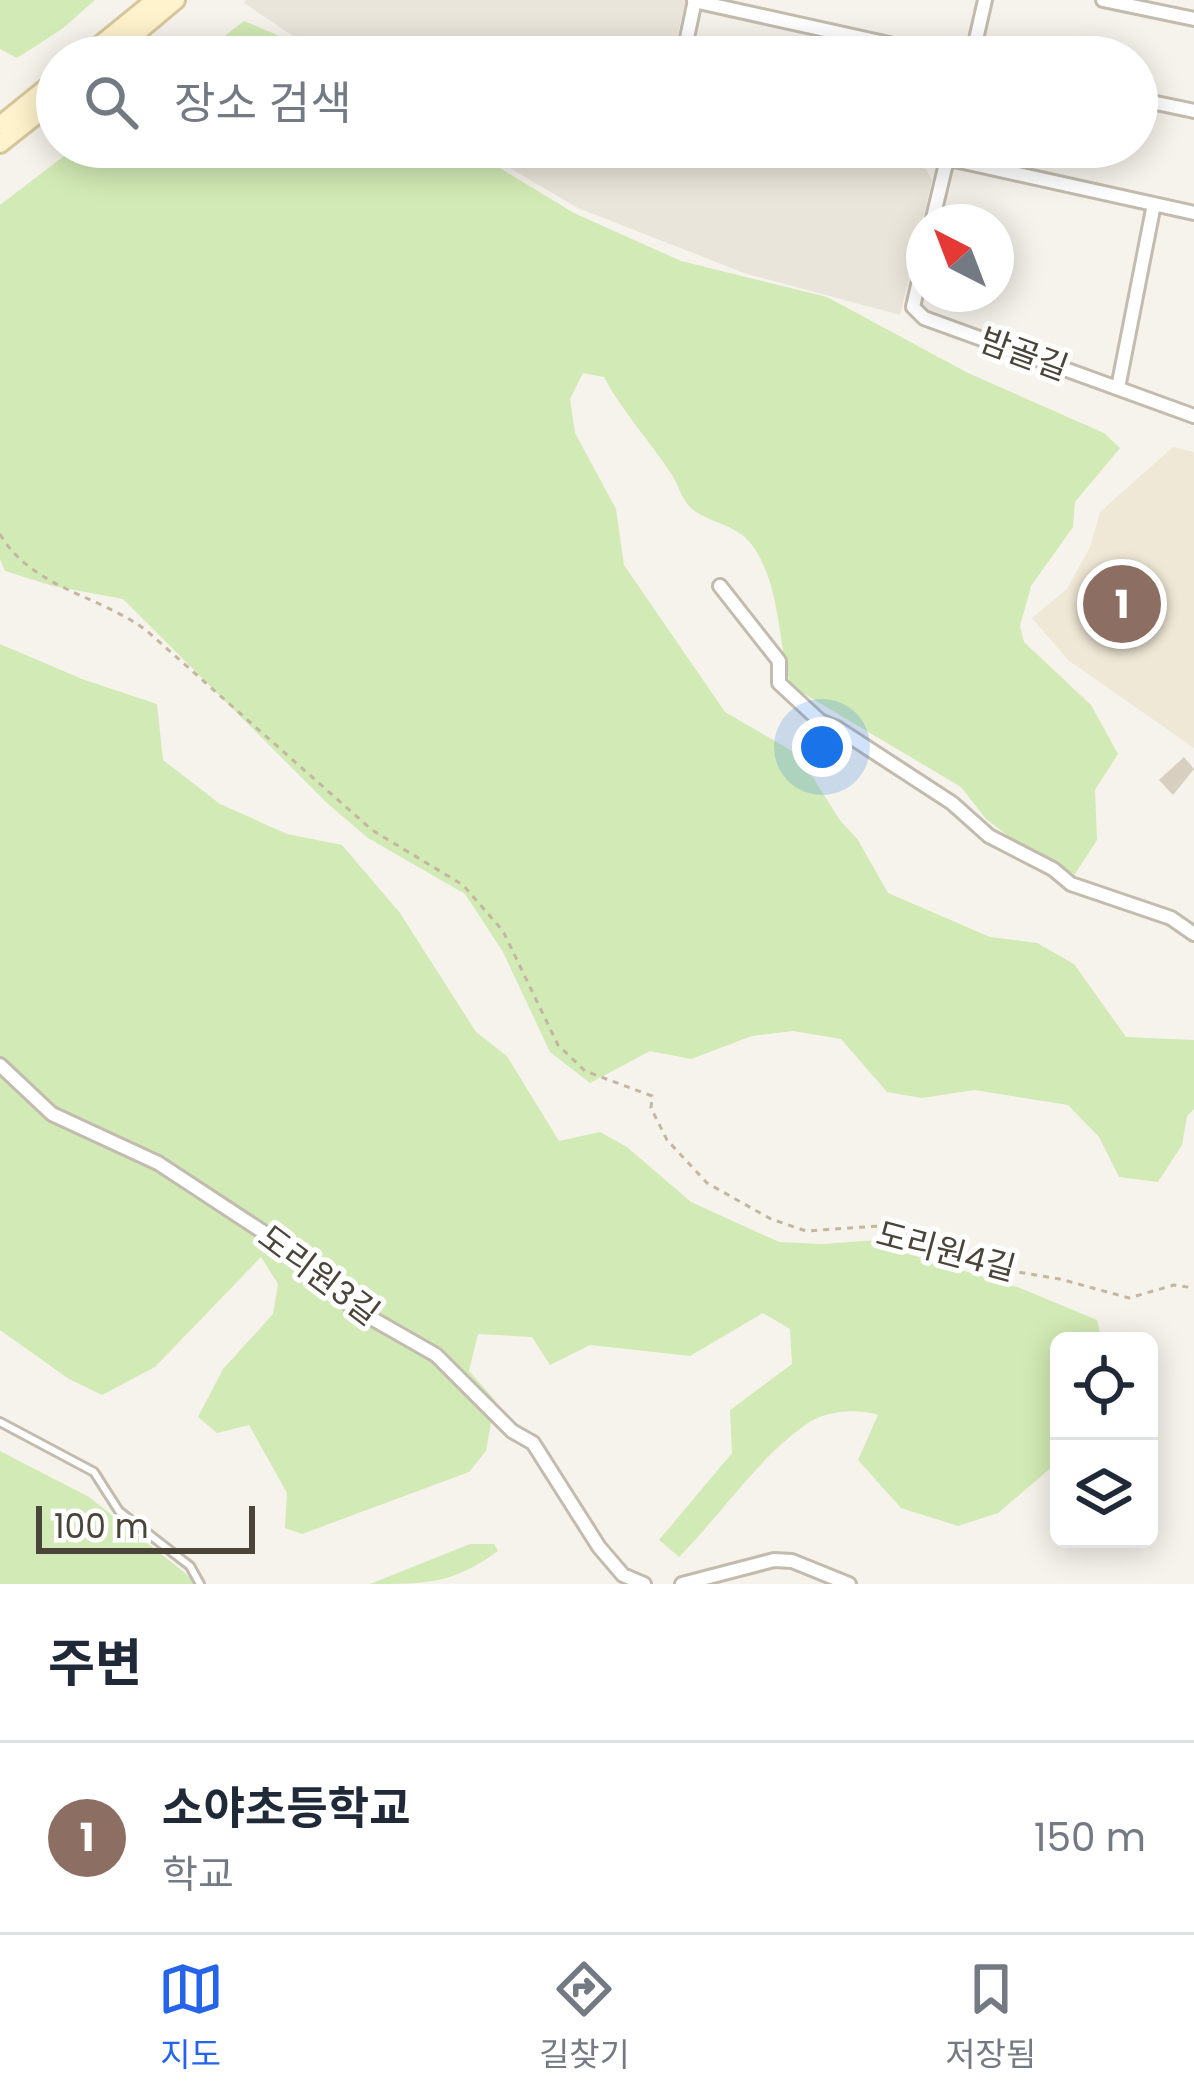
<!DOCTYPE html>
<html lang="ko">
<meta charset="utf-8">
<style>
:root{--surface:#fff;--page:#f6f6f7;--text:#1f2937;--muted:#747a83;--line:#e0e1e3;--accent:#2563eb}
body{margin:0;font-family:Poppins,"Noto Sans KR",sans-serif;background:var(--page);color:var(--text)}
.controls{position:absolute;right:36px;bottom:36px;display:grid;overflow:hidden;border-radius:18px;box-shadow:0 6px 30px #0003}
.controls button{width:108px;height:108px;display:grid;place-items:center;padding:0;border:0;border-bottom:3px solid var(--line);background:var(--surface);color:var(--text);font:60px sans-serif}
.compass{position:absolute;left:906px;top:204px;width:108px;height:108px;border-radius:50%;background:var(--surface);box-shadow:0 6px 30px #0003;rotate:318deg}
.scale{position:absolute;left:36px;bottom:30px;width:219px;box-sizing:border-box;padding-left:12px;border:6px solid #4b4439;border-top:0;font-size:33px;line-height:42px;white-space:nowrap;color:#4b4439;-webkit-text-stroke:9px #fff;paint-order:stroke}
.you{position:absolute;left:822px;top:747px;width:42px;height:42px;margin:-30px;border:9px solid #fff;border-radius:50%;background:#1a73e8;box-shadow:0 0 0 18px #1a73e833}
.badge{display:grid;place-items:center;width:78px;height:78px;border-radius:50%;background:var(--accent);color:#fff;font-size:39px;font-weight:700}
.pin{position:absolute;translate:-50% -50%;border:6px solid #fff;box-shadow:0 3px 12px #0006}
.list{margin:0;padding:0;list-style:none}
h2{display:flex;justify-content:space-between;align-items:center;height:156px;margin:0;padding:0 48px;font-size:51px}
h2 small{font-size:39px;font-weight:400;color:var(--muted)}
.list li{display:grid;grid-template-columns:78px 1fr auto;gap:36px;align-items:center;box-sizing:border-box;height:192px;padding:0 48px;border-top:3px solid var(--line)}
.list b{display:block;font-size:45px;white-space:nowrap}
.list p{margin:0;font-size:39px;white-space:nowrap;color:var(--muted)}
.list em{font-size:39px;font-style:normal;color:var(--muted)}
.icon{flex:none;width:66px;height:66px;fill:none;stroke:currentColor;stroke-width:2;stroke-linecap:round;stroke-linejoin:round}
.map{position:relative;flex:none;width:1194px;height:1584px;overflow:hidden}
.search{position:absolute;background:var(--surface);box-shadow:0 6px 30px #0003;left:36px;right:36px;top:36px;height:132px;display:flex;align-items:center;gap:30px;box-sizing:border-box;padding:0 42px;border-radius:66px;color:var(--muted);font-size:45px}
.sheet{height:348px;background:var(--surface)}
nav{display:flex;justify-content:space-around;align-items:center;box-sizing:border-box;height:168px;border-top:3px solid var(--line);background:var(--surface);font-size:33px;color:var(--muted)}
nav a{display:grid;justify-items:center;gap:6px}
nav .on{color:var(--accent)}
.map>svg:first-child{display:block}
.residential{fill:#eae5da}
.education{fill:#efe8d6}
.green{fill:#d2eab5}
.building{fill:#d8cfc1}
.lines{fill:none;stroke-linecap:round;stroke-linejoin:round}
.service-casing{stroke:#c2bbae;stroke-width:12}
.minor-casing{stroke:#c2bbae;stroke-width:18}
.secondary-casing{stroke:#d6c79b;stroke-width:22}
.path{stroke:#c4b79f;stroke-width:3;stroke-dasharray:6 6;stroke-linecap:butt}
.service{stroke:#fff;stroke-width:6}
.minor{stroke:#fff;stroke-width:12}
.secondary{stroke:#fff3cd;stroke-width:16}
.labels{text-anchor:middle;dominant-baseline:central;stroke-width:10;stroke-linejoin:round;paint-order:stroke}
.street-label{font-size:33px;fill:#4b4439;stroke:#fff}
</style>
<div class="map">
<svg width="1194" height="1584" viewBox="0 0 1194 1584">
<rect width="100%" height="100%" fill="#f6f3ec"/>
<path class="residential" d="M246 0H686L672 57H324L244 3Z
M474 147H818L926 169 932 180 900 315 744 273 578 208Z"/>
<path class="education" d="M1173 447 1194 452V748L1068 660 1032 618 1067 589 1090 547 1100 512Z"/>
<path class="green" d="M0 0H95L62 29 17 58 0 49Z
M244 21 275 34 309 57H197Z
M76 147H465L574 213 681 261 827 297 968 373 1104 433 1120 448 1075 502 1073 527 1031 586 1020 626 1024 642 1091 705 1118 754 1095 790 1097 840 1075 874 1038 859 986 819 961 787 791 686C777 640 781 585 752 545 736 523 706 523 690 507 682 500 678 484 672 475 650 441 623 413 604 377L583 373 570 399 575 433 616 509 624 565 725 712 799 755 839 819 858 840 888 893 990 937 1037 943 1074 964 1126 1037 1194 1040V1109L1187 1116 1182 1145 1158 1182 1119 1177 1099 1137 1068 1105 974 1090 922 1098 887 1092 841 1039 793 1031 752 1036 691 1059 650 1051 590 1083 550 1052 503 952 465 894 368 838 328 804 123 599 53 586 5 571 0 559V205Z
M0 644 82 679 157 704 163 760 220 804 287 834 342 845 400 913 476 1032 507 1056 559 1141 600 1132 627 1147 691 1202 779 1242 822 1244 877 1240 902 1252 1020 1288 1097 1320 1102 1341H1059V1461L998 1513 958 1526 901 1508 858 1460 878 1415C856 1408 824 1411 805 1425 756 1460 721 1515 679 1557L659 1540 732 1453 730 1410 792 1364 790 1329 763 1313 690 1356 590 1345 550 1365 532 1337 478 1334 469 1371 495 1400 486 1451 469 1472 302 1534 285 1528 287 1493 249 1425 217 1433 198 1417 223 1369 273 1314 278 1284 261 1257 155 1367 102 1395 69 1379 0 1330Z
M0 1451 89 1497 199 1584H0Z
M470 1544H494L498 1551C452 1584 428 1584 370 1584Z"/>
<path class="building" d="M1184 757 1194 769 1173 795 1159 780Z"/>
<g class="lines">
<defs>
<path id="service" d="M0 1422 94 1472 119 1511 190 1566 200 1584"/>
<path id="minor" d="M1103 0 1194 19
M694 1 948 57
M683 57 695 0
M972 57 985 0
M1137 99 1194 111
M896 147 1194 213
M932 222 950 147
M924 259 913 307 924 318 1194 416
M1118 388 1154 204
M720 586 779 661V683L820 721 837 728 952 803 989 836 1053 869 1071 884 1171 918 1194 934
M0 1065 52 1114 158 1163 286 1247 352 1307 436 1355 512 1431 533 1443 599 1547 623 1575 644 1584
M682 1584 774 1560 792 1561 849 1584"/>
<path id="secondary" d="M85 57 155 0
M108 57 176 0
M0 125 57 79
M0 144 57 99"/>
</defs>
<use href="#service" class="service-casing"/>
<use href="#minor" class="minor-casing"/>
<use href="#secondary" class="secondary-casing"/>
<path class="path" d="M0 534C32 589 100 595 147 631L372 830 463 885 503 931 558 1045 585 1071 652 1096 651 1108 667 1140 707 1183 771 1219 806 1231 879 1226 1005 1270 1060 1279 1129 1298 1174 1285 1194 1288"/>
<use href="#service" class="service"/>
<use href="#minor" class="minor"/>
<use href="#secondary" class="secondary"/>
</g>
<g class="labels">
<g class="street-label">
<text transform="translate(1024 354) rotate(20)">밤골길</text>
<text transform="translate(946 1251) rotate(15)">도리원4길</text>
<text transform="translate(319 1275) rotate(37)">도리원3길</text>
</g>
</g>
</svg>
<div class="controls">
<button><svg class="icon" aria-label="locate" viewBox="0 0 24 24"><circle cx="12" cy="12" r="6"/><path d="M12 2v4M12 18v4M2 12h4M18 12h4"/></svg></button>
<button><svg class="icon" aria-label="layers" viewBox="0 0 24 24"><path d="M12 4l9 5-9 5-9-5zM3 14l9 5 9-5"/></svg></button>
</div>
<svg class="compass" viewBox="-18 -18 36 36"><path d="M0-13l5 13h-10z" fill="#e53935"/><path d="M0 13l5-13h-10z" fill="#747a83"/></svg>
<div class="scale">100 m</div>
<div class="you"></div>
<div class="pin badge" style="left:1122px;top:604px;background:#8d6e63">1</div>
<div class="search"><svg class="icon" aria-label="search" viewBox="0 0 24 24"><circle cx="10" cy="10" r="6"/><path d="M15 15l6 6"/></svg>장소 검색</div>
</div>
<section class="sheet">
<h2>주변<small></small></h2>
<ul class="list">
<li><span class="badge" style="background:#8d6e63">1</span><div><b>소야초등학교</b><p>학교</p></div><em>150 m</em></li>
</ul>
</section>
<nav>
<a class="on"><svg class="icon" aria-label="map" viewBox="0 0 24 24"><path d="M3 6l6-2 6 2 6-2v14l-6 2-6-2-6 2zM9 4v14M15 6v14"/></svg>지도</a>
<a><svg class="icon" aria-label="directions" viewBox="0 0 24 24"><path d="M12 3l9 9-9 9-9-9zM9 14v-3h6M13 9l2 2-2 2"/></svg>길찾기</a>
<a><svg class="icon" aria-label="saved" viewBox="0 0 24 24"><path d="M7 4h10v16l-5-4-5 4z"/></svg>저장됨</a>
</nav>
